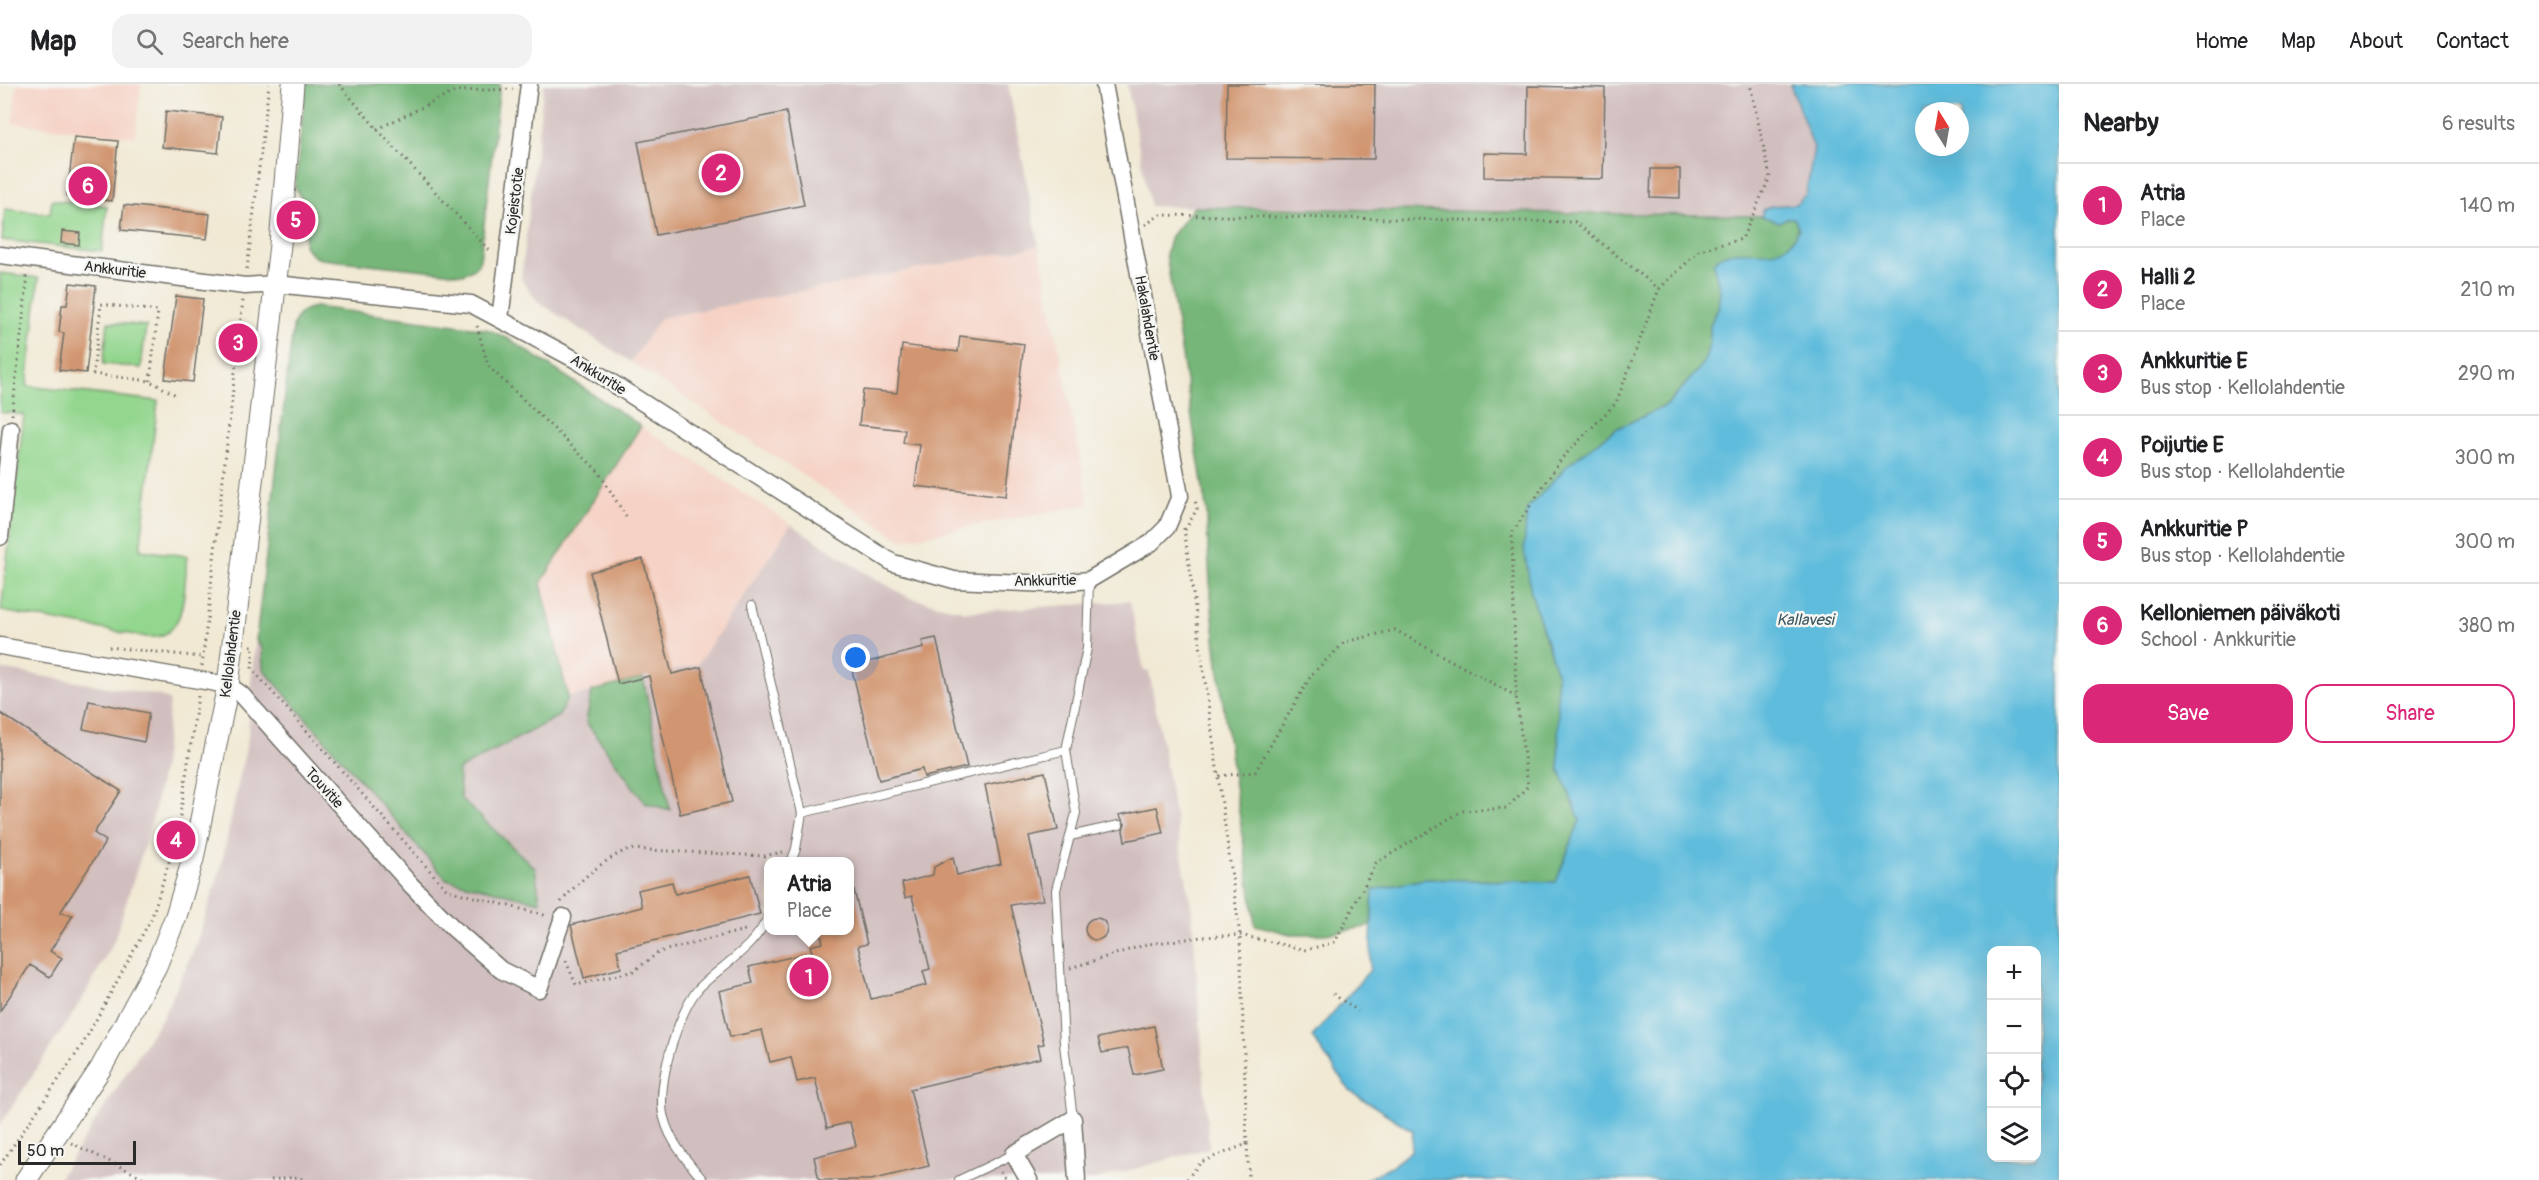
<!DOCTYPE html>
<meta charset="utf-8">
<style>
:root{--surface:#fff;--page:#f2f2f2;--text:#202124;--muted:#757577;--line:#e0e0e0;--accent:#db2777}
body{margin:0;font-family:Pangolin,sans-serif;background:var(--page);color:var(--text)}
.controls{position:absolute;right:18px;bottom:18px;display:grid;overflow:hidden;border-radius:12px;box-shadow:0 6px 24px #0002}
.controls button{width:54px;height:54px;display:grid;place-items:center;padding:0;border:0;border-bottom:2px solid var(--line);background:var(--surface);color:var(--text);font:30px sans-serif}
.compass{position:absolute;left:1915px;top:18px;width:54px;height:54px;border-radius:50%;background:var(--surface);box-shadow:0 6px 24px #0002;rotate:349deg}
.scale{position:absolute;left:18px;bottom:15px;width:118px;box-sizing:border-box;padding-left:6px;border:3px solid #2b2b2b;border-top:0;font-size:16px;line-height:21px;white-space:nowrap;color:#2b2b2b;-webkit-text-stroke:4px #f6f6f2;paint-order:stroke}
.you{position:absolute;left:856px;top:574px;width:21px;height:21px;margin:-15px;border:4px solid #fff;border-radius:50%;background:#1a73e8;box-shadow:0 0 0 9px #1a73e833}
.badge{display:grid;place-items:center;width:39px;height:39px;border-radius:50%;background:var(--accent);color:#fff;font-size:20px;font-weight:700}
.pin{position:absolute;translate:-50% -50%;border:3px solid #fff;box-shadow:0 2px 6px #0006}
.popup{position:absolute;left:764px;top:773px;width:90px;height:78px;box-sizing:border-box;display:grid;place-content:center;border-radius:12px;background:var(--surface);filter:drop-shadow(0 2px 4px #0005);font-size:20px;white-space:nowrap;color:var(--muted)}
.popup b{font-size:22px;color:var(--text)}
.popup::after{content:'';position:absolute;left:50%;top:100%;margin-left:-12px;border:12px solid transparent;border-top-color:var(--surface)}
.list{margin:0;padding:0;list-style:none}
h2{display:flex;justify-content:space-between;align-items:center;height:78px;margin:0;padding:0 24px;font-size:26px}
h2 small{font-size:20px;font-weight:400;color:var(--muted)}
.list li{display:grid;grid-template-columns:39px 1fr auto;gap:18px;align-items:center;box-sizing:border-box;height:84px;padding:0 24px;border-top:2px solid var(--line)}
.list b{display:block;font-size:22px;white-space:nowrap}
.list p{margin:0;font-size:20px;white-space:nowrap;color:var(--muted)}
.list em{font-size:20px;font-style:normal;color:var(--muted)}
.actions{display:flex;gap:12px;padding:18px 24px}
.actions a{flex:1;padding:14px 0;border:2px solid var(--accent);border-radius:18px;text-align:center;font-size:21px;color:var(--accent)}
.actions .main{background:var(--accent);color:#fff}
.icon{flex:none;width:33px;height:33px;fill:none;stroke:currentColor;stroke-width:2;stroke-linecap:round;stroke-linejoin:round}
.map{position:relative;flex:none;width:2059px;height:1096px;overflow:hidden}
header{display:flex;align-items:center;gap:36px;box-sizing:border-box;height:84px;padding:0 30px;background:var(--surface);border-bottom:2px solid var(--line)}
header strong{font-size:28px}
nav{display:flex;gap:33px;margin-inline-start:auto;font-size:21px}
.search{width:420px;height:54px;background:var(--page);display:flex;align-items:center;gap:15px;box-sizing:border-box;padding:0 21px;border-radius:18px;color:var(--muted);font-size:22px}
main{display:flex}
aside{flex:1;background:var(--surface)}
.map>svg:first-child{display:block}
.built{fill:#f6d2c5}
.industrial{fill:#d1bfbf;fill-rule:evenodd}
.green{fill:#93d68e;stroke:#5f805c;stroke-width:1.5}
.forest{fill:#76b779;stroke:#507152;stroke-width:1.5}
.water{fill:#5ebcdc;stroke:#447484;stroke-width:1.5;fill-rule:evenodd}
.building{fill:#d19671}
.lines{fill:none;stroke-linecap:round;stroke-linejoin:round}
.service-casing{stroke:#706e66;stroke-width:10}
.minor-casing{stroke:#706e66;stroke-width:19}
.tertiary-casing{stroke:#706e66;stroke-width:23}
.path{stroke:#706e66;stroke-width:3;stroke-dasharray:1.5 4.5;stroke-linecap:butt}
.service{stroke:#fff;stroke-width:8}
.minor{stroke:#fff;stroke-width:16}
.tertiary{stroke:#fff;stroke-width:21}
.labels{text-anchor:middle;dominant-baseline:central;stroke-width:5;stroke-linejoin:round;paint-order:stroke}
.street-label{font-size:15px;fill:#2b2b2b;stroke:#f6f6f2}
.water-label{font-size:16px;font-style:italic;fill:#3a5660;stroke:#f6f6f2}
</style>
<header>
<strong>Map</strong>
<div class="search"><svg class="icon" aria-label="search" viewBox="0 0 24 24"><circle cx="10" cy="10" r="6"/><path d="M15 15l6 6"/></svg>Search here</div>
<nav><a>Home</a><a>Map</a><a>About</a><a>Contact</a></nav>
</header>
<main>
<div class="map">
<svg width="2059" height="1096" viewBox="0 0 2059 1096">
<rect width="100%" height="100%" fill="#f6f6f2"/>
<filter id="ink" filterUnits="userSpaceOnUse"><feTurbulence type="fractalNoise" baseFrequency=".0167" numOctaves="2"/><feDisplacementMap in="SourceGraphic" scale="12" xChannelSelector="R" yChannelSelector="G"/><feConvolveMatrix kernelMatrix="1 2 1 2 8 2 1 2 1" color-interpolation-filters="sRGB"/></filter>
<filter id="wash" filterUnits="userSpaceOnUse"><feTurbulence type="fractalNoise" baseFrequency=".008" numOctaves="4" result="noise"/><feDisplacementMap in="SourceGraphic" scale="24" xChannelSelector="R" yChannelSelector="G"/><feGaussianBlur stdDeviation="1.35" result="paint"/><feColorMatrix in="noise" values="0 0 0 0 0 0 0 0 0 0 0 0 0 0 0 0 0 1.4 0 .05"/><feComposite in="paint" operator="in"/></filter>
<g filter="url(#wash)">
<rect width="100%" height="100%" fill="#f1e9d4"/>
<path class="built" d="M17 0H141L135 53 12 39Z
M1039 162 1089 420 901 456 631 278 660 234Z
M641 342 791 440 698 580 568 613 541 499Z"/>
<path class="industrial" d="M544 0H1008L1039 162 660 234 631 278 538 218 521 195Z
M1127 0H1790L1814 64 1806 110 1796 120H1783L1763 126 1761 132 1150 122Z
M315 223 487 245 509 255 641 342 541 499 569 613 698 580 791 440 867 490 908 513 966 528 1130 517 1144 587H1149L1192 827 1209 1064 1095 1096H60V1092L163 932 195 863 221 783 248 653 251 596 293 244 295 235 301 228ZM768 778H850V846H768Z
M0 585 161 612 170 617 164 674 153 734 114 857 83 914 0 1041Z"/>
<path class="green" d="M52 116 107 122 102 167 2 156 5 125 50 130Z
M0 189 39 194 27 302 158 317 140 466 187 472C184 499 189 557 147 553L1 527 24 331 0 328Z
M108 238 146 242 141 284 103 280Z"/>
<path class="forest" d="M306 0H500L480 176 476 183 463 190 321 175 315 173 304 162 307 125 295 103Z
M1194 123 1761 132 1779 138 1787 134H1794C1805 148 1786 166 1773 170 1762 173 1746 166 1734 168 1727 168 1720 175 1713 179L1720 207 1718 224 1710 241V257L1704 279 1667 321 1616 345 1569 380 1531 508 1557 590 1559 684 1580 736 1556 798 1424 795 1373 806 1371 842 1325 850H1290L1255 841C1238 704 1209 569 1207 430L1166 170 1171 152Z
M315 223 487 245 509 255 641 342 541 499 568 613 559 632 458 686 461 715 535 784 540 818 446 795 263 585 262 565 256 556 293 244C296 231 302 225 315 223Z
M643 594 670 726 645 719 586 638 592 607Z"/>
<path class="water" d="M1790 0H2059V1096H1365L1393 1081 1411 1067 1413 1047 1350 1007 1312 953 1370 886 1373 806 1424 795 1556 798 1580 736 1559 684 1557 590 1531 508 1524 464 1527 425 1569 380 1616 345 1668 321 1704 279 1710 257V241L1718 224 1720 207 1713 179C1737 151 1780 190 1799 145L1794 134H1787L1779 138 1761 132 1763 126 1772 122 1796 120 1806 110 1814 64ZM1924 27H1960V63H1924ZM1992 866H2036V1074H1992Z"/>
<g id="blocks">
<path class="building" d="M1227 0H1375L1374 75 1226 74Z
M1528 2 1605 4 1603 95 1484 93V69L1527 70Z
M166 27 222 33 218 69 162 63Z
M786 28 804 121 656 151 638 58Z
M74 53 118 57 112 117 67 112Z
M1651 85H1680V114L1650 113Z
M124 121 210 130 207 155 121 146Z
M62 147 80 149 79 161 61 159Z
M70 199 96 202 86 289 59 286 64 249 59 248 62 221H67Z
M176 212 203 215 193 298 165 295Z
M960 252 1024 260 1006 412 915 402 920 361 903 359 905 346 859 341 863 306 897 309 902 261 958 268Z
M643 475 672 590 701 583 732 718 680 730 649 592 618 600 590 488Z
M936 554 967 683 924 693 922 685 879 696 851 582 924 564 922 557Z
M89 617 149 629 144 658 83 645Z
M0 629 121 707 94 749 106 757 60 829 73 831 50 867 62 874 50 893 30 881 0 927Z
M1045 688 1058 746 1029 752 1043 816 1011 821 1044 960 1038 961 1041 974 910 1005 929 1082 871 1096H819L814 1073 856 1062 850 1038 827 1044 815 994 797 998 791 973 770 978 762 946 730 953 719 907 753 899 749 883 812 868 810 862 823 859 820 846H849V807L854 806 867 860 858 862 871 915 927 901 923 887 930 885 912 812 905 814 902 799 933 791 934 783 953 773 957 791 1001 780 985 701Z
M1157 723 1163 749 1125 757 1123 746 1125 740 1119 731Z
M750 791 760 830 617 866 621 884 584 894 571 841 642 823 638 806 672 798 675 810Z
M1085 845a11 11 0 1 1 22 0a11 11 0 1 1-22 0Z
M1154 942 1163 985 1134 991 1128 964 1102 969 1098 954Z"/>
</g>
</g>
<g filter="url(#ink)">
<use href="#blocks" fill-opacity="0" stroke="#706e66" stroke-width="1.5"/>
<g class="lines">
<defs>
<path id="service" d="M752 521 802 729 796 765 791 778
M1066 666 1076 729 1056 806 1064 960 1073 1035
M802 729 1066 666 1087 564 1089 496
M1070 752 1119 741
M703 1096C688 1078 670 1058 664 1034 655 1004 678 927 699 904 722 881 756 863 768 832
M959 1096 1014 1070"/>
<path id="minor" d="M0 171 245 202 275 200 471 220 578 277 893 479 954 496 1048 500 1089 496 1151 459 1167 443 1180 412 1104 0
M500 235 529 0
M0 453 11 345
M0 562 228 601 241 610 411 801 453 844 501 886 539 905 563 833
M1029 1096 1014 1070 1073 1035 1077 1096"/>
<path id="tertiary" d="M26 1096 101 984 156 882 176 832 193 775 228 601 280 161 293 0"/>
</defs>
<use href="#service" class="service-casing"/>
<use href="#minor" class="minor-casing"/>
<use href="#tertiary" class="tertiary-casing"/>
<path class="path" d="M339 0 377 45 489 166
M377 45 456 7 513 5
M1145 141 1160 131 1575 138 1659 205
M247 185 269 0
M477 242 488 282 598 387 628 436
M150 297 158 227 101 220 93 290 150 297 178 312
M12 331 27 199 25 189
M1184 444 1240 851 1247 1060 1201 1078 1186 1096
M1185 446 1197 425 1195 416
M251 562H254L252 585 447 806 548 832
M109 563 203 573
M202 582 243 216
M1219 692 1255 688 1312 590 1345 558 1395 546 1516 612
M561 818C580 796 601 777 629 765L764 772 783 768
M566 877 576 901 634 887 659 868 745 846
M1070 884 1148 860 1202 853 1240 851 1306 866 1335 858 1376 779 1462 727 1507 724 1528 702 1516 612 1512 449 1562 374 1616 319 1659 205 1700 166 1742 155 1770 93 1750 0
M1333 910 1358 927
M71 1059 148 1096
M1247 1060 1249 1096
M0 1081 83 960 152 833 177 752 198 612
M1001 1087 1006 1096
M271 1096 298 1093 304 1096"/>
<use href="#service" class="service"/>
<use href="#minor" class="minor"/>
<use href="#tertiary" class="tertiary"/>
</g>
</g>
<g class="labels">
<g class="street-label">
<text transform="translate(515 117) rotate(-83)">Kojeistotie</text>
<text transform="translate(115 186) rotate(7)">Ankkuritie</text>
<text transform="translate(1147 234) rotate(80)">Hakalahdentie</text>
<text transform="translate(598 291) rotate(32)">Ankkuritie</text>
<text transform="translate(1045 497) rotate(-1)">Ankkuritie</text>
<text transform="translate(231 570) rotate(-83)">Kellolahdentie</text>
<text transform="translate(324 704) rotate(48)">Touvitie</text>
</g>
<g class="water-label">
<text x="1805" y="536">Kallavesi</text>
</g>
</g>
</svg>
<div class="controls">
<button>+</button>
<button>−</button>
<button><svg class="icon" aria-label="locate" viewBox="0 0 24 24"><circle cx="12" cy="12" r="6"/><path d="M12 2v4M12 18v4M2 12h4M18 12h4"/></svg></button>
<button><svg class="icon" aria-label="layers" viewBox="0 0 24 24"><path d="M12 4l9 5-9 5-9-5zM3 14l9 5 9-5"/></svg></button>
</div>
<svg class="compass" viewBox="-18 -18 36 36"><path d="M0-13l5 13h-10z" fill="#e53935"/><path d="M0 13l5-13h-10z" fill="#757577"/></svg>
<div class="scale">50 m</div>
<div class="you"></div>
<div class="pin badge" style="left:809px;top:893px">1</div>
<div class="popup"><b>Atria</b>Place</div>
<div class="pin badge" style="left:721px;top:89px">2</div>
<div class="pin badge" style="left:238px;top:259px">3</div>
<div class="pin badge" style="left:176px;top:756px">4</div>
<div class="pin badge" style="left:296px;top:136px">5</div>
<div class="pin badge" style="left:88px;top:102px">6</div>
</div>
<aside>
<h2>Nearby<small>6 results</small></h2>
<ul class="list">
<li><span class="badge">1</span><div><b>Atria</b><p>Place</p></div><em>140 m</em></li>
<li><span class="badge">2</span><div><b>Halli 2</b><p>Place</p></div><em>210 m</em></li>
<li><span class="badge">3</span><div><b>Ankkuritie E</b><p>Bus stop · Kellolahdentie</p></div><em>290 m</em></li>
<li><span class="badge">4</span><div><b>Poijutie E</b><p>Bus stop · Kellolahdentie</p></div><em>300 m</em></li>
<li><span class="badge">5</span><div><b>Ankkuritie P</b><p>Bus stop · Kellolahdentie</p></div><em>300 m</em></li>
<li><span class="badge">6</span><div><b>Kelloniemen päiväkoti</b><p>School · Ankkuritie</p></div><em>380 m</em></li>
</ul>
<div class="actions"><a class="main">Save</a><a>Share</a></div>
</aside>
</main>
